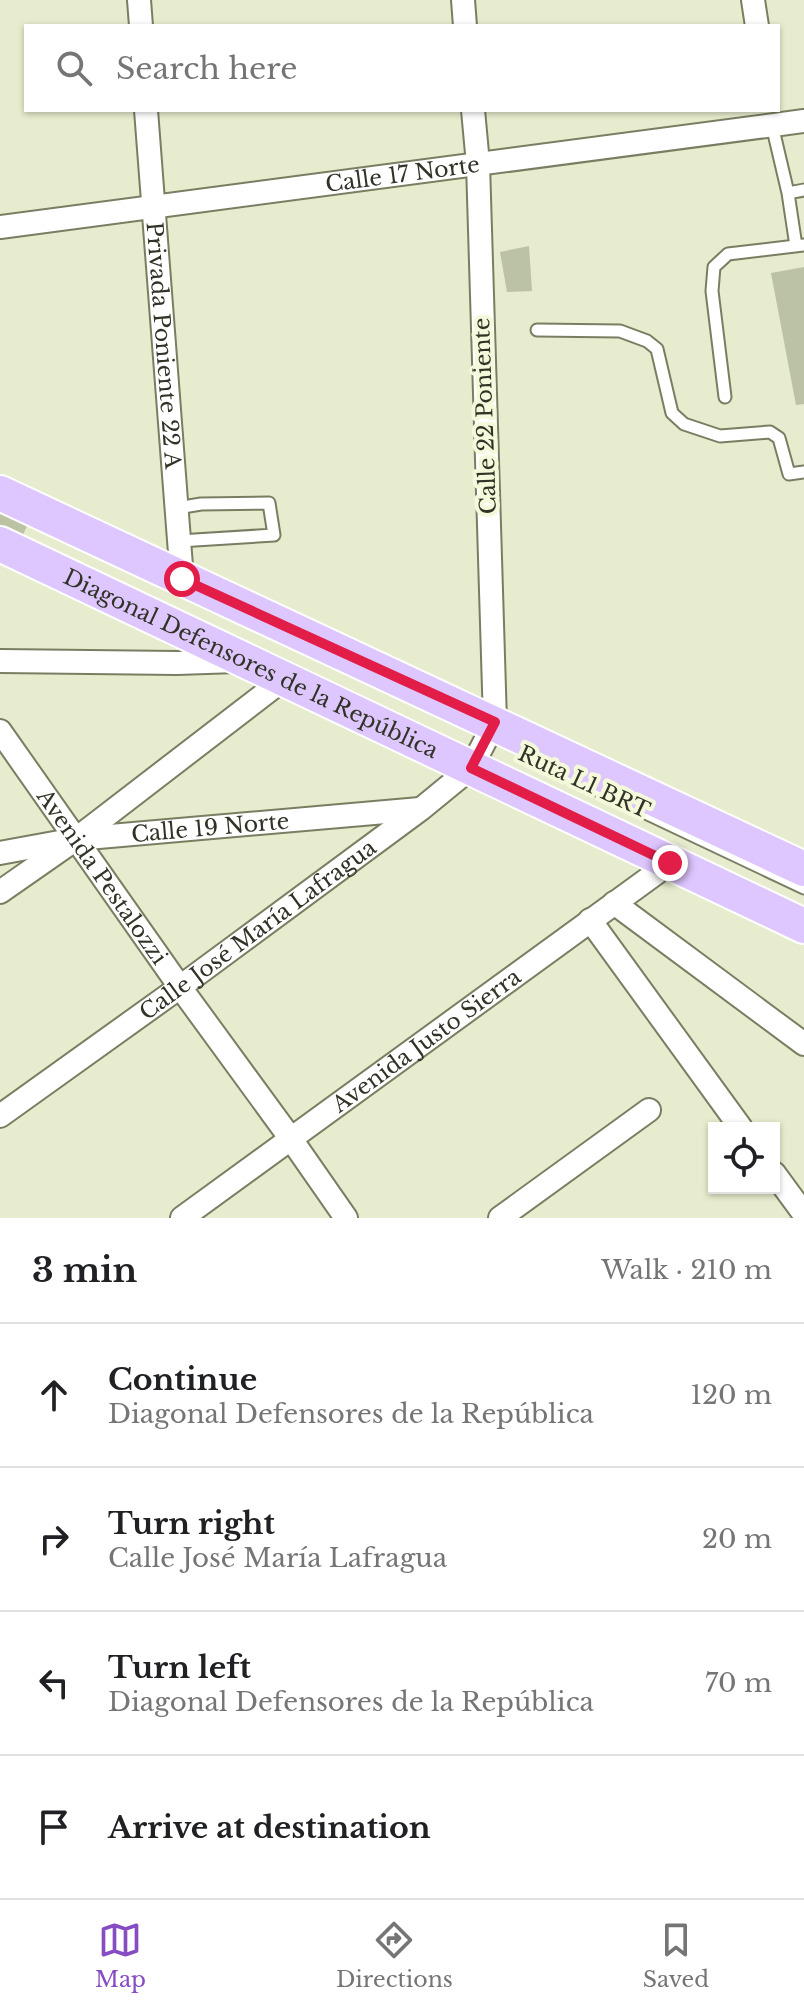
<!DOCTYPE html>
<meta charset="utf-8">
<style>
:root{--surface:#fff;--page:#f6f6f6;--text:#202124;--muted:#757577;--line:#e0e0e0;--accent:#864dc3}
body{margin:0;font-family:"Libre Baskerville",serif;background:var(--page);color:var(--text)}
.controls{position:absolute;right:24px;bottom:24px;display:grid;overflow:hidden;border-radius:0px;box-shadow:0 2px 6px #0004}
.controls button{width:72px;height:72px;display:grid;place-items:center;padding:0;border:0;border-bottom:2px solid var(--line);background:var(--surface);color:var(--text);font:40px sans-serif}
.stop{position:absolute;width:24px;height:24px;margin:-18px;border:6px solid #e11d48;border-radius:50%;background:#fff}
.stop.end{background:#e11d48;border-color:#fff;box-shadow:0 2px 8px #0008}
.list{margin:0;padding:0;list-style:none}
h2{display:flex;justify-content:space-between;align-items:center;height:104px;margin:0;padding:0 32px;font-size:34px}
h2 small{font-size:26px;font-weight:400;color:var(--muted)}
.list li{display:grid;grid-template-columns:52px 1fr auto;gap:24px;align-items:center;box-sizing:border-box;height:144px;padding:0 32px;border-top:2px solid var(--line)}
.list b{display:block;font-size:30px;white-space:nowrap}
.list p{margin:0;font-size:26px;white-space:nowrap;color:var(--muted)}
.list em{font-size:26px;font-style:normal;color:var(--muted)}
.icon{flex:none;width:44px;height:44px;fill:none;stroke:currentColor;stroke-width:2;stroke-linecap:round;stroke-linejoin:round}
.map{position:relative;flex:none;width:804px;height:1218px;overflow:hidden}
.search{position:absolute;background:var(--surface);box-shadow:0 2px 6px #0004;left:24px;right:24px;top:24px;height:88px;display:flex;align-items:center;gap:20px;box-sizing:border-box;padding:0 28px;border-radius:0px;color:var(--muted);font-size:30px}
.sheet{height:680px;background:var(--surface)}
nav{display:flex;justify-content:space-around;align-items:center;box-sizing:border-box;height:112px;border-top:2px solid var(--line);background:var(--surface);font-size:22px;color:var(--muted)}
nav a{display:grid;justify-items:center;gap:4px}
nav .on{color:var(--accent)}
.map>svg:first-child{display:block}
.building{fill:#bcc2a4}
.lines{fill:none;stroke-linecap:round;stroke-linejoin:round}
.lane-casing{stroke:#797e62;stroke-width:15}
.street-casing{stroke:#797e62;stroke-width:26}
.primary-casing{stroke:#fff;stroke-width:38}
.lane{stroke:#fff;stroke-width:11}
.street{stroke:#fff;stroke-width:22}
.primary{stroke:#dec6fe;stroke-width:34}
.route{stroke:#e11d48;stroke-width:10}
.labels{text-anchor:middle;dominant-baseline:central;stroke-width:8;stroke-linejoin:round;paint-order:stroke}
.street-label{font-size:22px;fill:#313327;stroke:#f3f9da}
</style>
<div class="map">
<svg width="804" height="1218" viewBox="0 0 804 1218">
<rect width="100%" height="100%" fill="#e6eccd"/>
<path class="building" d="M529 246 532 291 507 292 500 252Z
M804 267V404L796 405 771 273Z
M0 513 27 526 22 537 0 526Z"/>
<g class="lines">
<defs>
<path id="lane" d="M772 125 788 193 796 246
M788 193 804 190
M537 330 620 331 647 341 657 349 672 413 684 424 720 436 770 432 779 438 789 474 804 472
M725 397 712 291 714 267 728 254 804 245
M177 508 201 504 269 503 274 535 179 541
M580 782 804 888"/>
<g id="street">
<path d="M139 0 141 26"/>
<path d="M463 0 465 26"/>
<path d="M753 0 757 26"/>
<path id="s1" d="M146 110 182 579"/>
<path id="s2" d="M0 227 804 121"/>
<path d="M0 661 177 663 237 661"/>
<path id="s3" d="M0 731 180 987 291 1139 346 1218"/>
<path id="s4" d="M0 853 76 839 420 809"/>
<path d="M0 892 76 839 284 679"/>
<path d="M614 903 804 1044"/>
<path d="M590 920 741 1128"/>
<path id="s5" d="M0 1116 180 987 421 809 471 768 495 722 478 164 473 110"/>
<path d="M774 1173 804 1214"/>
<path id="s6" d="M182 1218 670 863"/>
<path d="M500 1218 649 1110"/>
</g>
<g id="primary">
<path d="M0 493C268 619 537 742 804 869"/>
<path id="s7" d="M0 544 804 926"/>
</g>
</defs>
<use href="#lane" class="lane-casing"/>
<use href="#street" class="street-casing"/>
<use href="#primary" class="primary-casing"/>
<use href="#lane" class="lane"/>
<use href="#street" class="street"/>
<use href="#primary" class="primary"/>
</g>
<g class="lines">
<path class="route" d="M182 579 495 722 471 768 670 863"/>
</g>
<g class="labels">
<g class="street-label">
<text stroke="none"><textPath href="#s2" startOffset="406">Calle 17 Norte</textPath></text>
<text stroke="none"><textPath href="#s1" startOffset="236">Privada Poniente 22 A</textPath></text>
<text transform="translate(485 416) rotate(-92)">Calle 22 Poniente</text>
<text stroke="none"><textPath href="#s7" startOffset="278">Diagonal Defensores de la República</textPath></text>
<text transform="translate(584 782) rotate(25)">Ruta L1 BRT</text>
<text stroke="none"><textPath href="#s4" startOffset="212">Calle 19 Norte</textPath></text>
<text stroke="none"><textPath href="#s3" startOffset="178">Avenida Pestalozzi</textPath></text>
<text stroke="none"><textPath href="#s5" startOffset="318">Calle José María Lafragua</textPath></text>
<text stroke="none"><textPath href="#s6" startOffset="302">Avenida Justo Sierra</textPath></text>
</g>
</g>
</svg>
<div class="controls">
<button><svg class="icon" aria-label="locate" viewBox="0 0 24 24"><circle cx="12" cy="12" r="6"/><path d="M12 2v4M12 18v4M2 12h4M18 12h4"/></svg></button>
</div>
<div class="stop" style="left:182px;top:579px"></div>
<div class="stop end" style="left:670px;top:863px"></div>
<div class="search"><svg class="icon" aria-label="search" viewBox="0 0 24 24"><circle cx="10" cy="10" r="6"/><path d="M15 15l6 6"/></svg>Search here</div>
</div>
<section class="sheet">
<h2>3 min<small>Walk · 210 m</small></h2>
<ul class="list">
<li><svg class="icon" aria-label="ahead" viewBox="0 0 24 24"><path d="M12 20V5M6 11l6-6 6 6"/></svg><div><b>Continue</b><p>Diagonal Defensores de la República</p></div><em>120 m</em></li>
<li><svg class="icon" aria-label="right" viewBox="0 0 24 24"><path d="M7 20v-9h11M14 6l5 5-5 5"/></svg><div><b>Turn right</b><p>Calle José María Lafragua</p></div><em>20 m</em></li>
<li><svg class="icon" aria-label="left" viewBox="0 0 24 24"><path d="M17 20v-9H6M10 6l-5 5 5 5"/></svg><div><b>Turn left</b><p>Diagonal Defensores de la República</p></div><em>70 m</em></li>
<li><svg class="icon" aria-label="arrive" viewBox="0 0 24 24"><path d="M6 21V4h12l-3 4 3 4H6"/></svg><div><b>Arrive at destination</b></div></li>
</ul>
</section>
<nav>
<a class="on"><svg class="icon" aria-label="map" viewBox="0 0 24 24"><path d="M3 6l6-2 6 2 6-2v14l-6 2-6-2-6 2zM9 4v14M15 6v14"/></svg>Map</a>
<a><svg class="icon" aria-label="directions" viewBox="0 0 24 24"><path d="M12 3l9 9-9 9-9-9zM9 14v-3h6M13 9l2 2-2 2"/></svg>Directions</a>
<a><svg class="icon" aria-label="saved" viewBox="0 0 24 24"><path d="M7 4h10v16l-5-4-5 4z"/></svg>Saved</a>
</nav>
